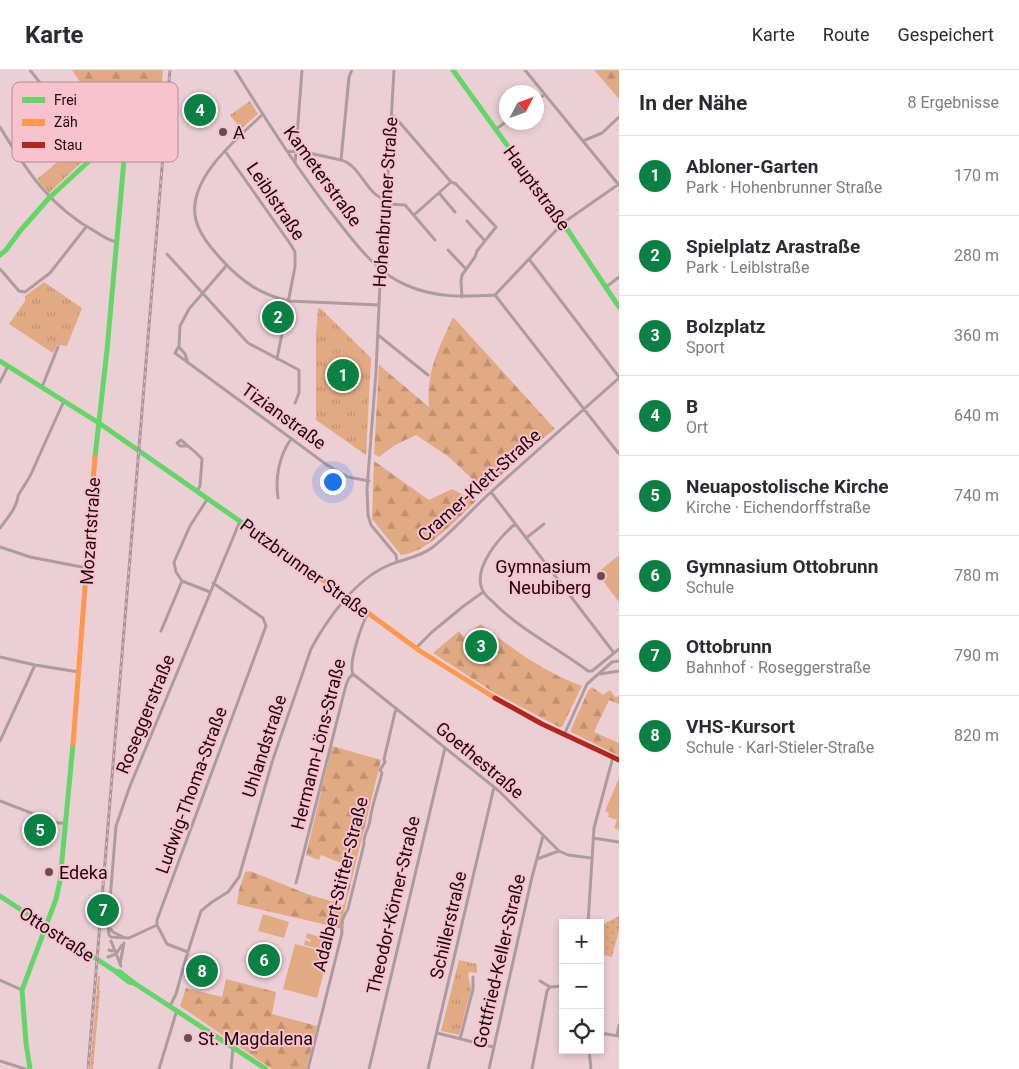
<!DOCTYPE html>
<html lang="de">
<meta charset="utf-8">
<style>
:root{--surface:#fff;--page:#f7f7f7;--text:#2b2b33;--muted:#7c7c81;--line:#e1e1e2;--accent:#0b8043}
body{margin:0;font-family:Roboto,sans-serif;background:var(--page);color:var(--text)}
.controls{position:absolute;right:15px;bottom:15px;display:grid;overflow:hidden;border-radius:0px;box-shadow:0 2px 8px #0003}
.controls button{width:45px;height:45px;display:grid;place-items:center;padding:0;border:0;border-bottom:1px solid var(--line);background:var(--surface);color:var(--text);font:25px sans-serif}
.compass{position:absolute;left:499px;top:15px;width:45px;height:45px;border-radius:50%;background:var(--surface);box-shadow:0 2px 8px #0003;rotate:49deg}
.you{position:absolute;left:332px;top:411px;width:18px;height:18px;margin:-12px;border:4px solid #fff;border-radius:50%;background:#1a73e8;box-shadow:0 0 0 8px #1a73e833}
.badge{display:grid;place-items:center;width:32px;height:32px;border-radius:50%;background:var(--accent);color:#fff;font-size:16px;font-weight:700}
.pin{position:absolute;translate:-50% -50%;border:2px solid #fff;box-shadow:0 1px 5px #0006}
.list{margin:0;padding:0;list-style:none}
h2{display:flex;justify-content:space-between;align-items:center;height:65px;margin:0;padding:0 20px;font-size:21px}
h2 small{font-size:16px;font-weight:400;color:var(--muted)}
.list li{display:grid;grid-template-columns:32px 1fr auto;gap:15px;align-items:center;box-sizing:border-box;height:80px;padding:0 20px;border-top:1px solid var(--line)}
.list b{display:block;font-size:19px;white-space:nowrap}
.list p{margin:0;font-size:16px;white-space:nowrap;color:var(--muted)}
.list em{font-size:16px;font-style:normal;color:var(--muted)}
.icon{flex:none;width:28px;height:28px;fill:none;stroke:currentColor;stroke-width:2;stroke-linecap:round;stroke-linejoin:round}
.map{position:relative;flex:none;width:619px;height:999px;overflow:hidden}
header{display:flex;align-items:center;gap:30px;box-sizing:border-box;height:70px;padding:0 25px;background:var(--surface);border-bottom:1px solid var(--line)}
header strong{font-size:24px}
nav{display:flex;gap:28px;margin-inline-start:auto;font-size:18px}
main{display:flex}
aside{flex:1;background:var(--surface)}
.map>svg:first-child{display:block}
.grass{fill:url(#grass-dots)}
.forest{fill:url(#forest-firs)}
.park{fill:url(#park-tufts)}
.pitch{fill:#e2aa82}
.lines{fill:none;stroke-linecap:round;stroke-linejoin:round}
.street{stroke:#ad9c9f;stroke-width:3}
.fast{stroke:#63d668;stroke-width:5}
.slow{stroke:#ff974d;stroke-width:5}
.jam{stroke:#b3261e;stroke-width:5}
.rail-casing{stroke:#a89499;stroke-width:3}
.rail{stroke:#f9c2cf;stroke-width:1;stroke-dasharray:4;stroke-linecap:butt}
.poi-dot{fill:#654d54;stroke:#f9c2cf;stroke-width:2}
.labels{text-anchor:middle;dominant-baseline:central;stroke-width:4;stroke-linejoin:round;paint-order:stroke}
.poi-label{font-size:18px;fill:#1d070e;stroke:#f9c2cf;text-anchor:start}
.street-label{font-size:18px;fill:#1d070e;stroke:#f9c2cf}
.key{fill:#f9c2cf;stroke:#b78a95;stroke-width:1}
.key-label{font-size:14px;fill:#1d070e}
</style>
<header>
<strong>Karte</strong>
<nav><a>Karte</a><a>Route</a><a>Gespeichert</a></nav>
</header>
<main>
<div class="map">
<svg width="619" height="999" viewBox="0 0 619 999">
<defs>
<pattern id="grass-dots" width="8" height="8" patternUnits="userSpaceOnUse" patternTransform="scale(1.25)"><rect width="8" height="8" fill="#e2aa82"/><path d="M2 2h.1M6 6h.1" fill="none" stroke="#c1916f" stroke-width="1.8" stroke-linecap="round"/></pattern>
<pattern id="forest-firs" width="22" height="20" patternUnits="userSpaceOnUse" patternTransform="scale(1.25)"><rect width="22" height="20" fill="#e2aa82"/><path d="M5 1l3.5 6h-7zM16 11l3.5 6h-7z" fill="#c1916f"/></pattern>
<pattern id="park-tufts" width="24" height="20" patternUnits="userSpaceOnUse" patternTransform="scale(1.25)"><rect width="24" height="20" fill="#e2aa82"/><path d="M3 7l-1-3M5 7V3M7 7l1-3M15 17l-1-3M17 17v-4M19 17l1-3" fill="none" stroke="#c1916f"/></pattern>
</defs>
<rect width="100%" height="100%" fill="#eccfd5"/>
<path class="grass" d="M619 846V860L612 887 600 884V856Z
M98 906H100L99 920 100 921 93 999H90Z"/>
<path class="forest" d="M72 0H163L158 70 160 73 161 83 128 79C128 68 118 64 111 55H109Z
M594 0H619V29Z
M453 247 555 359 525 382 485 421 449 387 416 365 395 375 379 387 374 384 379 295 429 337C426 301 439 278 453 247Z
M374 391 429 430 452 419 476 431C456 449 429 482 401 485L372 449Z
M481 554C514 580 542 601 582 616L562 657H559L493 622 433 583 459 561 464 567Z
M592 617 603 625 610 620 615 627 619 626V634L609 630 594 662 619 673V686L571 662V659L588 621Z
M332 676 381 690 340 858 237 834 239 820 245 802 250 801 307 824 344 835 352 803 339 798 341 793 321 785 319 790 306 785Z
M226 909 276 922 272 944 317 956 306 999H272L180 936 186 918 222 927Z"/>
<path class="park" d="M250 31 258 44 242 58 239 57 230 45Z
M82 72 88 79V86L49 123 37 109Z
M44 212 82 238 67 276 57 275 53 283 9 254 25 231V226Z
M278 231 286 234 281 260 278 262 270 260 276 233Z
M318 238 321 239 371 288 366 385 316 350V266Z
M459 890 477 894V903L470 902 468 904 471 919 459 965 441 961Z"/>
<path class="pitch" d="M619 485V532L597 503Z
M479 564 493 578 484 588 469 574Z
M619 708V760L614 758 617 750 608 747 609 743 605 741Z
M263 844 289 852 284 868 258 861Z
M307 863 320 867 322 864 325 865V868L331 870 328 881 304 875 305 870 310 872 311 870 306 868Z
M295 874 329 883 317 928 283 919Z"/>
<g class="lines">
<path class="street" d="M30 0 96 84
M235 0C268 53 301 105 340 154 358 177 378 203 406 215 435 228 464 227 495 225L563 153 619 114
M352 0 349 7 341 90C361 95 366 126 387 130
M394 0 386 138 381 195 383 205 380 214 376 302 367 419 368 445 371 455 396 485 397 492
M525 0 618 114
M536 30 544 25
M263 44C238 68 190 106 195 145 197 162 211 178 222 190 241 211 261 225 289 231L379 235
M391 46 395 47 451 112 456 114 496 157 477 181 475 187 462 205 461 211 462 227
M0 57C26 100 50 137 96 162 102 166 109 171 117 172
M495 60 507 51
M583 71 602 63 619 47
M225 81 291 175 295 182V197L277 289
M287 81 309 83 341 90
M295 93 302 0
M439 123 455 142
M387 134 405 135 435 170
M414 145 451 112
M467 151 485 171
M448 180 466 199
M167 184 248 273 299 300V323L295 333
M529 189 619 307
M227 195 189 239 180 256 179 276 175 283 327 395 348 407 369 411
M0 199 19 221 25 222 50 203 86 157
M606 217 619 207
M495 225 619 384
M378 265 428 305
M179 277 185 284 188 293
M0 312 8 296
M42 317 58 277
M188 376H180L177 373 181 370C188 376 196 382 202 389L200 416 197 421
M491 422 614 583
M208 428 190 456 174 492 176 502 182 511 210 522
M278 428C275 408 279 386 291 369
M515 454C500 467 473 497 482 519 484 524 488 528 492 531 520 560 556 577 588 601H592L619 579
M0 458C7 449 17 437 18 426 22 418 28 411 32 402 42 379 53 355 64 331
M526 468 544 454
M0 477 30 487 87 498
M461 538 483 522
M161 561 182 511
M416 578 432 562 460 539
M0 587 35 595 79 602
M353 604 499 721 559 781 568 785 591 788
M600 604 619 601
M564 665 587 614 612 592 619 591
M0 671 35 595
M0 731 57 753H65
M593 768 619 772
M537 789 559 781
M296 813 346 615 349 608 353 604C348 594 362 552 369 542
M588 853 594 758 613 687
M157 855 129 868 111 867 109 865 108 855 116 756 130 716 240 451
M109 857 113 862 123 867
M111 871 121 896
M109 880 112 881
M188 882 167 874 157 855V850L266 556 263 548 213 513
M108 887 116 884 122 875
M120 894 124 873
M0 910 22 920
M540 911 550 917
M550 917 563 916
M170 936 176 924 186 888 201 841 212 832 228 822 239 807 273 689 311 579C327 549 355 510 387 496 402 489 419 488 433 477 453 461 471 440 491 422 533 384 576 346 619 308
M437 963 493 977
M600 963 619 966
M617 966 619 955
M460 969 473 919V907
M589 980 591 999
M0 991 25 999
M159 999 177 940
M231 999 233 978
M308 999 342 863C341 855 343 846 348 839L364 774C363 765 369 759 370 750 372 735 378 719 382 703L380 700 385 692 384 689 396 638
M369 999 445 678
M428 999 494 717
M489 999 532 807 543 766
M532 999 547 921 550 917"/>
<path class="fast" d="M453 0 563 153 619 237
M0 185 6 180 20 161 49 128 115 67 121 68 125 74V79L107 280 95 387
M0 291 99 353 297 491
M0 826 115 901 129 912 134 913
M115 901 120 902 134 913 266 999
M30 999 26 973 22 920 56 829 60 811 73 674"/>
<path class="slow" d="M297 491 420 581 495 628
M73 674 95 387"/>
<path class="jam" d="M495 628 542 654 619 690"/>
<defs>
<path id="rail" d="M88 999 170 0"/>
</defs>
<use href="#rail" class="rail-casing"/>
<use href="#rail" class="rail"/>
</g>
<g class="poi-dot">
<circle cx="223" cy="62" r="5"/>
<circle cx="601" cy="506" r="5"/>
<circle cx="49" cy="802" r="5"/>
<circle cx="188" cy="968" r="5"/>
</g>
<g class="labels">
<g class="poi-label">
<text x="233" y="62">A</text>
<text x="591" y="496" text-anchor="end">Gymnasium<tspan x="591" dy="21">Neubiberg</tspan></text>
<text x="59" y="802">Edeka</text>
<text x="198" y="968">St. Magdalena</text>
</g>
<g class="street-label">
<text transform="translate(323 106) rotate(54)">Kameterstraße</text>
<text transform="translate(537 118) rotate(54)">Hauptstraße</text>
<text transform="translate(276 131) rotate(56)">Leiblstraße</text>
<text transform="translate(385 132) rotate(-86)">Hohenbrunner Straße</text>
<text transform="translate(284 346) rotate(36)">Tizianstraße</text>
<text transform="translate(479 415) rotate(-42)">Cramer-Klett-Straße</text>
<text transform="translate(90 461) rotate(-86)">Mozartstraße</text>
<text transform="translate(305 498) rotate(36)">Putzbrunner Straße</text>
<text transform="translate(145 644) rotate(-68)">Roseggerstraße</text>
<text transform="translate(318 674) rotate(-76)">Hermann-Löns-Straße</text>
<text transform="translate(264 676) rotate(-72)">Uhlandstraße</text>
<text transform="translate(480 690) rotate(40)">Goethestraße</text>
<text transform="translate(191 720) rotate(-70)">Ludwig-Thoma-Straße</text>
<text transform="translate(340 814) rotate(-76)">Adalbert-Stifter-Straße</text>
<text transform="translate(393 835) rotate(-77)">Theodor-Körner-Straße</text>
<text transform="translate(448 855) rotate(-77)">Schillerstraße</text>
<text transform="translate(57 864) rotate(33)">Ottostraße</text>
<text transform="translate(499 891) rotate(-77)">Gottfried-Keller-Straße</text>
</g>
</g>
<rect x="12" y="12" width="166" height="80" rx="8" class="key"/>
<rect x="22" y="27" width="23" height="6" fill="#63d668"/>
<rect x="22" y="49" width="23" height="7" fill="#ff974d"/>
<rect x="22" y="72" width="23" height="6" fill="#b3261e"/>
<g class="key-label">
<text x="54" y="35">Frei</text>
<text x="54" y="57">Zäh</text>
<text x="54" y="80">Stau</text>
</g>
</svg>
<div class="controls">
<button>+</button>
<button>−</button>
<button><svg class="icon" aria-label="locate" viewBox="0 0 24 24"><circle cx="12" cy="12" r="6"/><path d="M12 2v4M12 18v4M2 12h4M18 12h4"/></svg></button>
</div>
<svg class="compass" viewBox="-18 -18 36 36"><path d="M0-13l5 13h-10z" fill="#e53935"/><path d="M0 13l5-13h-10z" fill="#7c7c81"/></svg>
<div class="you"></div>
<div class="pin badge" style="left:343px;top:305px">1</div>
<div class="pin badge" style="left:278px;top:247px">2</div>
<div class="pin badge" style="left:481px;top:576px">3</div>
<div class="pin badge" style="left:200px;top:40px">4</div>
<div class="pin badge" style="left:40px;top:760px">5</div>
<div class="pin badge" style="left:264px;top:890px">6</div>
<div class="pin badge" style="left:103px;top:840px">7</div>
<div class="pin badge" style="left:202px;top:901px">8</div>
</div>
<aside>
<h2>In der Nähe<small>8 Ergebnisse</small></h2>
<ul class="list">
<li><span class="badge">1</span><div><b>Abloner-Garten</b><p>Park · Hohenbrunner Straße</p></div><em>170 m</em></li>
<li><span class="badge">2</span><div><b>Spielplatz Arastraße</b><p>Park · Leiblstraße</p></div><em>280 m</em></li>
<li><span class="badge">3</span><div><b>Bolzplatz</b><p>Sport</p></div><em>360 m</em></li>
<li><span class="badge">4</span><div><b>B</b><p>Ort</p></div><em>640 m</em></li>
<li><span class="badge">5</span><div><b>Neuapostolische Kirche</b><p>Kirche · Eichendorffstraße</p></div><em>740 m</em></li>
<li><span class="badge">6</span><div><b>Gymnasium Ottobrunn</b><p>Schule</p></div><em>780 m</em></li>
<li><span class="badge">7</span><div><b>Ottobrunn</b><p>Bahnhof · Roseggerstraße</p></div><em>790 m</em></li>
<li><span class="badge">8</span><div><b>VHS-Kursort</b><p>Schule · Karl-Stieler-Straße</p></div><em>820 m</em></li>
</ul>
</aside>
</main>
